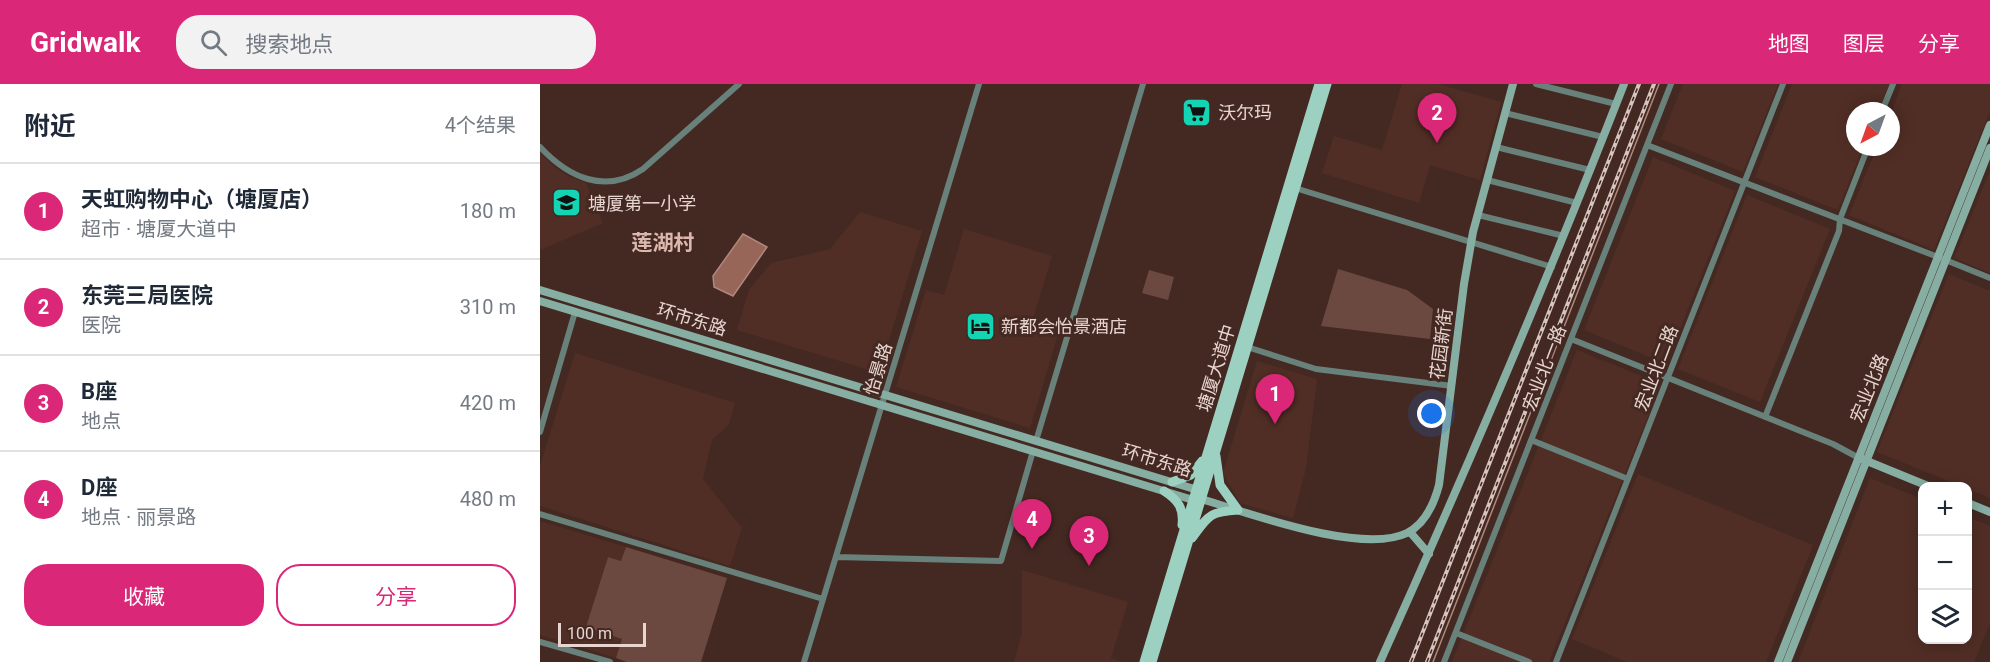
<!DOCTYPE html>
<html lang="zh">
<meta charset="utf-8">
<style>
:root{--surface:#fff;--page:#f2f2f3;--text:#1f2937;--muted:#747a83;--line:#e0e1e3;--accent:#db2777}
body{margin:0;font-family:Roboto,"Noto Sans SC",sans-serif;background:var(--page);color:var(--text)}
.controls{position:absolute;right:18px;bottom:18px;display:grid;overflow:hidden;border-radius:12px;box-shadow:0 3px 15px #0003}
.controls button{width:54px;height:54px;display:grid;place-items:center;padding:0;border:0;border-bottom:2px solid var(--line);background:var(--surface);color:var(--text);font:30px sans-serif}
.compass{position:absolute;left:1306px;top:18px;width:54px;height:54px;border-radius:50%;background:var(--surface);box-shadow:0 3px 15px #0003;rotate:221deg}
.scale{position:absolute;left:18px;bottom:15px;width:88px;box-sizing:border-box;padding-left:6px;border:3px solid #e8d5d0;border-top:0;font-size:16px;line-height:21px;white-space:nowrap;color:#e8d5d0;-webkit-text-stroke:4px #442922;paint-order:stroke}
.you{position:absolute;left:892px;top:330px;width:21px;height:21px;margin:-15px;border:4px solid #fff;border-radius:50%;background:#1a73e8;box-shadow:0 0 0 9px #1a73e833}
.badge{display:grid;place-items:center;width:39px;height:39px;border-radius:50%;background:var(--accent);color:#fff;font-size:20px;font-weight:700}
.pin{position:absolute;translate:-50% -50px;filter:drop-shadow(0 2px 3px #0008)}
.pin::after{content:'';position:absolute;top:32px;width:21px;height:18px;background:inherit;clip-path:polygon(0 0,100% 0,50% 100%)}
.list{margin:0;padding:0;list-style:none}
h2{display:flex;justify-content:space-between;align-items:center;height:78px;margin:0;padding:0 24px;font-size:26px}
h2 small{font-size:20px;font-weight:400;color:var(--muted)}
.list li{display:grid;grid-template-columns:39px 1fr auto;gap:18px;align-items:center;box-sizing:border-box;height:96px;padding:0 24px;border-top:2px solid var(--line)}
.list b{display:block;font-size:22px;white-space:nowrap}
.list p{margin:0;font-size:20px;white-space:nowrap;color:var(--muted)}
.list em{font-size:20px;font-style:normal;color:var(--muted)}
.actions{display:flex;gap:12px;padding:18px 24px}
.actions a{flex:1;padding:14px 0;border:2px solid var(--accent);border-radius:24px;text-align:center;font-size:21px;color:var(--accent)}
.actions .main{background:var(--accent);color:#fff}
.icon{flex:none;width:33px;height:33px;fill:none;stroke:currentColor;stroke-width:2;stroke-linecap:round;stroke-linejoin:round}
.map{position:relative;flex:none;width:1450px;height:578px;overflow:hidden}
header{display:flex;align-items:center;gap:36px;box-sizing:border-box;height:84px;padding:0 30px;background:var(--accent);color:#fff}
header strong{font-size:28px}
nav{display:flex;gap:33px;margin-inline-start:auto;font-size:21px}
.search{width:420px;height:54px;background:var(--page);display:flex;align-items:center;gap:15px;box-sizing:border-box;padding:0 21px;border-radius:24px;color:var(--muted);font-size:22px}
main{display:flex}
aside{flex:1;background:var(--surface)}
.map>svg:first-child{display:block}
.built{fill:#512e25}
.green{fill:#6c4940}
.water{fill:#986658;stroke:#b0877c;stroke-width:1.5}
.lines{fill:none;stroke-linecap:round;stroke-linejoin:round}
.stream{stroke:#b0877c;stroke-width:1.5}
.street{stroke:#68817a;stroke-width:6}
.secondary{stroke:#86aea3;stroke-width:8}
.primary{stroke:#9cd1c2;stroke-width:9}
.rail-casing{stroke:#d7c4be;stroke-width:4}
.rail{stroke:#442922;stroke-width:1.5;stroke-dasharray:4.5;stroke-linecap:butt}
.labels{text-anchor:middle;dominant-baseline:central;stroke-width:6;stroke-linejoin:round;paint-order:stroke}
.poi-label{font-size:18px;fill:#e8d5d0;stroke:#442922;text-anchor:start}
.street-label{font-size:18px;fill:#e8d5d0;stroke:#442922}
.quarter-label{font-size:21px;font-weight:bold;fill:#dbb7ad;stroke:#442922}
</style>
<header>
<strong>Gridwalk</strong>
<div class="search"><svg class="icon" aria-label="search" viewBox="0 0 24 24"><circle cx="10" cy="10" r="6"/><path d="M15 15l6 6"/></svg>搜索地点</div>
<nav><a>地图</a><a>图层</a><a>分享</a></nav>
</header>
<main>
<aside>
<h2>附近<small>4个结果</small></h2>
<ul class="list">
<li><span class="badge">1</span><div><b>天虹购物中心（塘厦店）</b><p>超市 · 塘厦大道中</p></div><em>180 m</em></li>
<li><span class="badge">2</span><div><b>东莞三局医院</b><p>医院</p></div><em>310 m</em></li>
<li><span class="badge">3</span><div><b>B座</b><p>地点</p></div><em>420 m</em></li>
<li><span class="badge">4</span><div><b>D座</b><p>地点 · 丽景路</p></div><em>480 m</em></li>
</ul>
<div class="actions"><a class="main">收藏</a><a>分享</a></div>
</aside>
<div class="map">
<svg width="1450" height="578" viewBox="0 0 1450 578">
<rect width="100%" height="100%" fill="#442922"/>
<path class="built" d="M862 0H898L961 18 940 96 890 81 879 119 782 89 794 52 842 66Z
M1143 0H1238L1203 88 1121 55Z
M1252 0H1349L1338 27H1315V63H1323L1298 126 1215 93Z
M1362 0H1450V27L1394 166 1309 131 1337 63H1351V29Z
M0 69 17 85 30 93 46 99 63 139 0 166Z
M1113 73 1195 107 1126 280 1044 246Z
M1450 87V189L1414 174Z
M1207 111 1290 145 1220 318 1138 285Z
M320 128 382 147 339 289 197 246 209 206 231 179 290 165Z
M424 145 512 172 492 238 519 247 490 344 356 303 386 206 404 211Z
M1409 190 1450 207V414L1428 405V402H1421L1337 368Z
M1037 266 1121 300 1009 578H912Z
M35 269 195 319 189 340 172 356 163 395 202 444 190 482 0 422V382Z
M717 277 777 295 766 384 753 434 700 419 683 389Z
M1098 390 1273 461 1226 578H1087L1032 555Z
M1330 394 1382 415V556H1428V433L1450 442V539L1434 578H1258Z
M0 437 86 463 81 477 68 473 46 543 82 555 76 574 0 551Z
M482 486 588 518 571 574 582 578H474L482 549Z"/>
<path class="green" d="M798 185 867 206 893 225 890 255 781 242Z
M609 186 634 193 628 216 602 209Z
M86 463 187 494 161 578H87L76 574 82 555 46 543 68 473 81 477Z"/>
<path class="water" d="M203 150 227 163 193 212 174 203 173 192Z"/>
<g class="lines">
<path class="stream" d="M893 578 1119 0"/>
<path class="street" d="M996 0 1076 20
M1342 27 1353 0
M965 29 1063 53
M1107 61 1398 173 1450 194
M0 63C28 93 65 111 103 85L199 0
M956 63 1050 86
M947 96 1037 119
M755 104 1012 183
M938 131 1024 152
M1031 255 1293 360 1319 374
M707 263 776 285 912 302
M1225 333 1299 147 1300 135 1328 63
M0 348 35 228
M991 356 1088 395
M496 357 603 0
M0 430 283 515
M296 473 461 477 493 367
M916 549 989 578
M0 558 70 578
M264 578 439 0
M904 578 1131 0
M1016 578 1243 0"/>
<path class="secondary" d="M0 206 651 404 657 405 658 410
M0 217 653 416 661 415C709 429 821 471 867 449 885 440 894 420 899 401L924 200 933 148 973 0
M1322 375 1388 402
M1428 419 1450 428
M870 448 889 470
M840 578C926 387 1008 195 1084 0
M1238 578 1450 41
M1247 578 1450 64"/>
<path class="primary" d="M676 372 680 401 698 426
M632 398 651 391 662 377
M624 407C638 416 644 424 642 441
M652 454C669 431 669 428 698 426
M604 578 779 0
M612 578 787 0"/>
<defs>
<path id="rail" d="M871 578 1099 0
M887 578 1114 0"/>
</defs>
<use href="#rail" class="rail-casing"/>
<use href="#rail" class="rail"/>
</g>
<defs>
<symbol id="supermarket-square" viewBox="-11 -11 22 22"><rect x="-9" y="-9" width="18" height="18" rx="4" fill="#13d5b3" stroke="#442922"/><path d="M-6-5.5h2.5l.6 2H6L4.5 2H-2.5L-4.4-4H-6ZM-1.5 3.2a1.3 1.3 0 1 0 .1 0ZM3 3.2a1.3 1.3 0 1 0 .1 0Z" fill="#111"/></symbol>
<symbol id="school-square" viewBox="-11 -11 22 22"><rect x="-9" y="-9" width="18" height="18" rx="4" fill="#13d5b3" stroke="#442922"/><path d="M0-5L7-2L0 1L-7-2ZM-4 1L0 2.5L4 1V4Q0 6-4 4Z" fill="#111"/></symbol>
<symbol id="hotel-square" viewBox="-11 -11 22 22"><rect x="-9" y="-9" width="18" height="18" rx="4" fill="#13d5b3" stroke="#442922"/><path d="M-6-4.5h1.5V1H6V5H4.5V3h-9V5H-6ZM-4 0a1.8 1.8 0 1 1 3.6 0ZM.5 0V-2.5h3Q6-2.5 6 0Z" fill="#111"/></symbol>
</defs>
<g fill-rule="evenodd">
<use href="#supermarket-square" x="640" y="12" width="33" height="33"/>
<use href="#school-square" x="10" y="102" width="33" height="33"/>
<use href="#hotel-square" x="424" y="226" width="33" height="33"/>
</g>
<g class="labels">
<g class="poi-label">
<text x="678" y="28">沃尔玛</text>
<text x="48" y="119">塘厦第一小学</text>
<text x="461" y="242">新都会怡景酒店</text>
</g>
<g class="street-label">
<text transform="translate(152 235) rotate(17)">环市东路</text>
<text transform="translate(901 260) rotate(-83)">花园新街</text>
<text transform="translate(676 284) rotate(-73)">塘厦大道中</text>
<text transform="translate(1004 284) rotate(-69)">宏业北一路</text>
<text transform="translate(1116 284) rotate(-69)">宏业北二路</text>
<text transform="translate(338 285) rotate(-73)">怡景路</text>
<text transform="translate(1329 304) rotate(-68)">宏业北路</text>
<text transform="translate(617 376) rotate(17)">环市东路</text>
</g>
<g class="quarter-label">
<text x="123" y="159">莲湖村</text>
</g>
</g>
</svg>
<div class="controls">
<button>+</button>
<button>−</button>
<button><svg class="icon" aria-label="layers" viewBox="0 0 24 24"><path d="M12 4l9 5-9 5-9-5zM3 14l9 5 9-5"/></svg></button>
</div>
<svg class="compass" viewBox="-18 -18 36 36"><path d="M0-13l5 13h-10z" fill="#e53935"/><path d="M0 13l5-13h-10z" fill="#747a83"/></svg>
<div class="scale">100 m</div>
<div class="you"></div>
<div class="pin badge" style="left:735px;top:340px">1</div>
<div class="pin badge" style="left:897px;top:59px">2</div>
<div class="pin badge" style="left:549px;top:482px">3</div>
<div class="pin badge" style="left:492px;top:465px">4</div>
</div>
</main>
